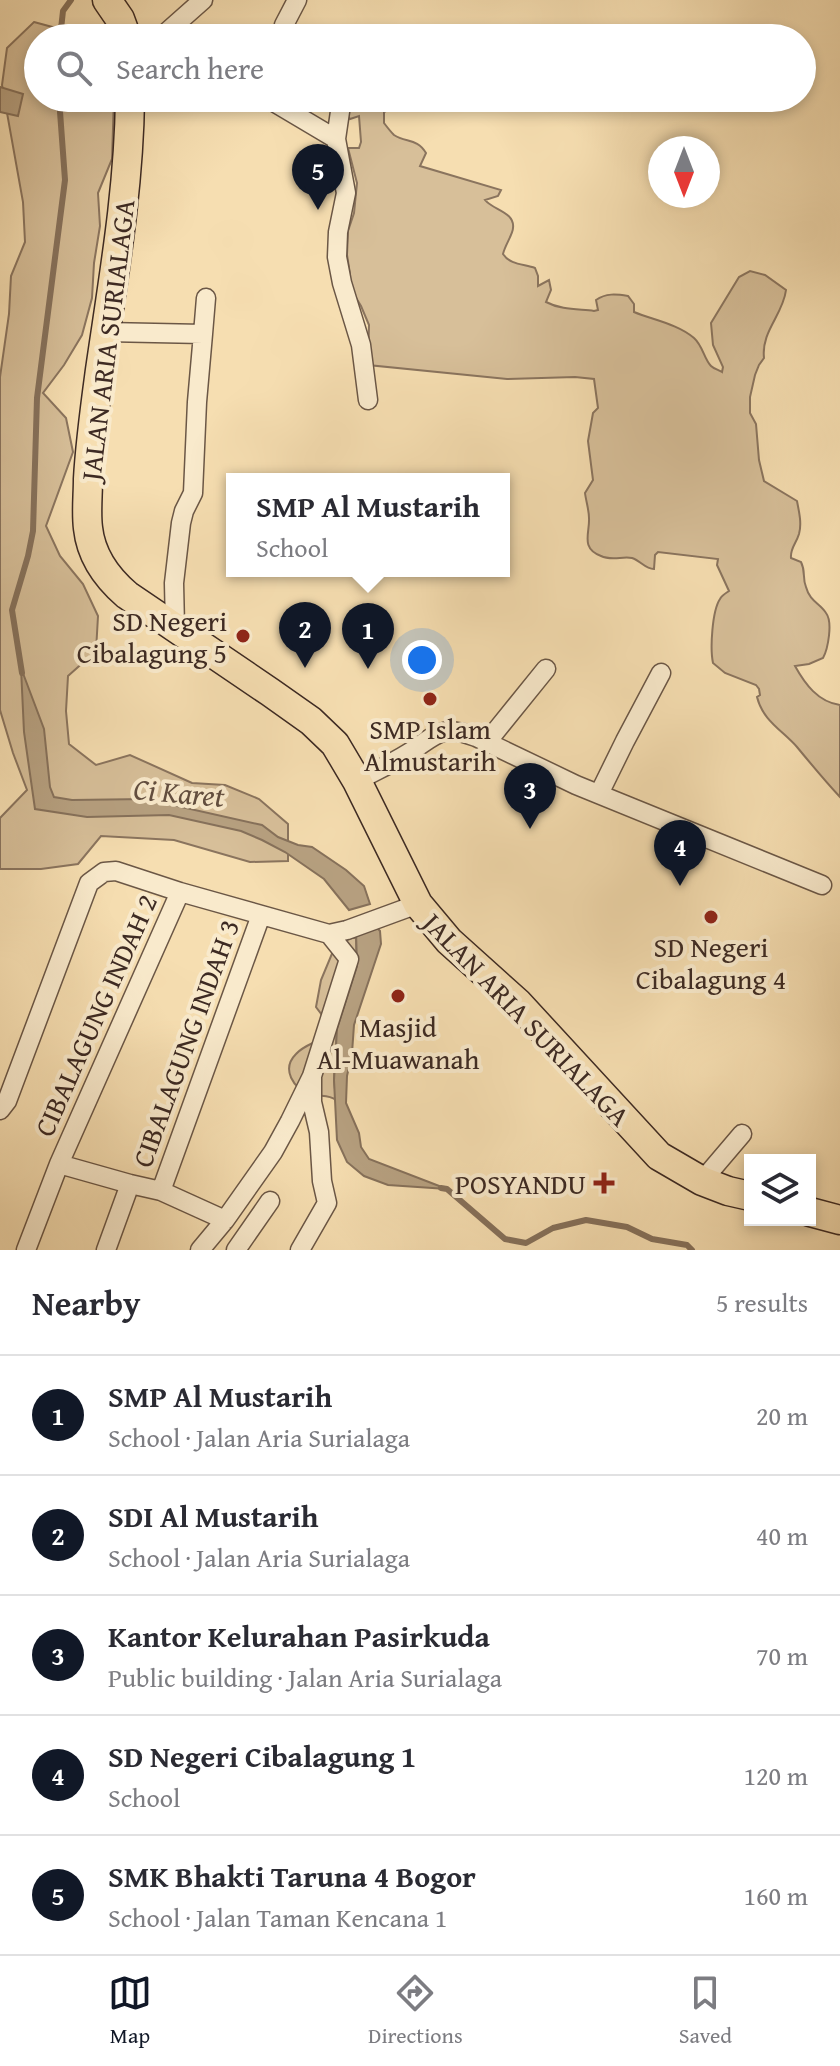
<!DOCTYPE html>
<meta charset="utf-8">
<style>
:root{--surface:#fff;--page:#f7f7f7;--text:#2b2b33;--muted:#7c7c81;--line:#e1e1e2;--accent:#111827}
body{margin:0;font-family:"Gentium Book Plus",serif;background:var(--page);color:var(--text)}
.controls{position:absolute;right:24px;bottom:24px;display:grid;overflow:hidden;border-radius:0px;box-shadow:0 4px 12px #0003}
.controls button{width:72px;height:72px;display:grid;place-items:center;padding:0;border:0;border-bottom:2px solid var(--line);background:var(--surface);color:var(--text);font:40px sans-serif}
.compass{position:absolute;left:648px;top:136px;width:72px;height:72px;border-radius:50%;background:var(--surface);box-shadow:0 4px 12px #0003;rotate:180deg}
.you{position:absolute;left:422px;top:660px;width:28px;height:28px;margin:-20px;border:6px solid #fff;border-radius:50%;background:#1a73e8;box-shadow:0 0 0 12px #1a73e833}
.badge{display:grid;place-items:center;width:52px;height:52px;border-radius:50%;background:var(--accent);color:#fff;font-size:26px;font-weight:700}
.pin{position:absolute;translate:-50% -66px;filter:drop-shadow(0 2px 4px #0008)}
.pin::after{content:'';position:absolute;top:42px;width:28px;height:24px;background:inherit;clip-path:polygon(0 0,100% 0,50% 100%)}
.popup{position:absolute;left:226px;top:473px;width:284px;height:104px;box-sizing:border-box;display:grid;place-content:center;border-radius:0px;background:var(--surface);filter:drop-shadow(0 2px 6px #0005);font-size:26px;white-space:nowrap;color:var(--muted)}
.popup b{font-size:30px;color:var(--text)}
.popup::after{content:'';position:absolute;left:50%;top:100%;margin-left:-16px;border:16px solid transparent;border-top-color:var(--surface)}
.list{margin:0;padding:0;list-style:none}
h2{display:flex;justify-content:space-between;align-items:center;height:104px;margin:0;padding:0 32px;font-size:34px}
h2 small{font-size:26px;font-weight:400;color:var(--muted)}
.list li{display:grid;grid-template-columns:52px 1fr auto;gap:24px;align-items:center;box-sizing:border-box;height:120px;padding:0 32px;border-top:2px solid var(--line)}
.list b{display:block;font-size:30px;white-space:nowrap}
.list p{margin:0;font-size:26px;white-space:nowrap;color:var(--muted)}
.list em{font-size:26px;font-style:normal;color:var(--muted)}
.icon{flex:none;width:44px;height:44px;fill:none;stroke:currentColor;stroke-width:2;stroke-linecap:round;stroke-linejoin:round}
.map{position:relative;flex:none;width:840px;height:1250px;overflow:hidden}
.search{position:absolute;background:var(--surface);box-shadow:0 4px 12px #0003;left:24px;right:24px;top:24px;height:88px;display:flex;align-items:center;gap:20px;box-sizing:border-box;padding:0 28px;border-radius:44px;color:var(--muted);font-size:30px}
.sheet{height:704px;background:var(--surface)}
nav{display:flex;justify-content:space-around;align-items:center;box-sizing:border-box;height:112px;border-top:2px solid var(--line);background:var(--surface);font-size:22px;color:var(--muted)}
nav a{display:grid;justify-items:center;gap:4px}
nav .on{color:var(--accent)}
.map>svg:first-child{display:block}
.green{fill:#d7bf99;stroke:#8a745e;stroke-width:2}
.water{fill:#b7a181;stroke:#86715b;stroke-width:2}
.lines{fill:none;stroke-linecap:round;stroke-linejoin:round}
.stream{stroke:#86715b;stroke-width:6}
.street-casing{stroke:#6b5746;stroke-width:21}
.primary-casing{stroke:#3d2a23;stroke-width:31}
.street{stroke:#f9eacc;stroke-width:18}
.primary{stroke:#f6deb1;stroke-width:28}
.poi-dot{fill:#8f2418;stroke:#f9eacc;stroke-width:3}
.labels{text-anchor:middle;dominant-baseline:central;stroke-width:8;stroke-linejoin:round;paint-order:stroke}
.street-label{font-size:28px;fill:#3d2a23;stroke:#f9eacc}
.poi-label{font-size:28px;fill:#3d2a23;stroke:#f9eacc}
.water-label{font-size:30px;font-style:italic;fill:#624e3f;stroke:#f9eacc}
</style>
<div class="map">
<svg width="840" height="1250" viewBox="0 0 840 1250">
<rect width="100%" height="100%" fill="#f6deb1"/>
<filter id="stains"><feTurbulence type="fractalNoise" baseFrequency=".0025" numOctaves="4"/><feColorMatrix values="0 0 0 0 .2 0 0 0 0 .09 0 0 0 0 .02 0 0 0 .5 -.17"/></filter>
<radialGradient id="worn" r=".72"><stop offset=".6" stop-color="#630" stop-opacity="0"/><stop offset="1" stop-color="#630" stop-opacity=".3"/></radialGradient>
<path class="green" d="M34 22 67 31 75 38H38V98H114L112 159 98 193 100 226 94 263 92 298 82 335 64 365 43 393 66 418 73 452 46 526 60 556 83 584 98 616 96 651 68 676 66 711 69 744 96 765 130 755 192 783 225 785 259 799 288 824V861L250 862 174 840 101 836 78 864 41 869H0V818L27 790 13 753 0 710V377L9 314 11 276 25 242 23 202 2 85 7 48Z
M350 98H399L396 106 384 112V123C387 127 390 131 394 135 406 143 417 138 426 153L420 166 501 190 498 196 485 200C493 210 515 212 513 228 513 234 505 245 503 254 510 265 524 264 535 268L538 276V286L549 280 551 290 546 302C561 310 578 309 594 311L598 310 596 300C606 293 616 294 628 296L634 304V312C653 320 678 324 694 338 703 346 704 359 711 366 714 369 719 370 722 372L723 367 713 345 711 323 739 277 750 271 765 275 786 290C783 315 761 331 764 358L759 365 755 375 750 397V413L756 424 759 460 764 481 797 501C799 512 802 523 799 534 796 544 790 548 791 558L801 562C806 572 802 577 806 587 810 602 820 603 826 613 833 622 828 649 823 658L809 664 795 666C805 684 818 702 840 705V797C825 781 811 764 797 747 782 730 763 721 757 697L760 695 759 689 756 685 725 673 713 663C710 649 712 611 720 599 722 595 726 593 729 591L717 565 718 559 658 552 655 555 654 569C645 569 641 561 632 558 623 556 611 561 601 556 580 548 590 533 589 518 589 510 586 501 585 493L593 480 588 441 593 413 598 408 594 379 575 377 507 379 368 365 369 325 361 306 350 288V274L347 255 348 231 354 213 357 183 348 148H359L361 142 359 116 350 119 346 114Z
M352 938H356L357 966 337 1029 334 1079 336 1100C328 1094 321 1097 311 1094 293 1089 281 1069 296 1054 302 1047 311 1044 319 1040L325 1019 316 1007 321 980 336 944Z"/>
<path class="water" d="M0 87 23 94 18 116 0 112Z
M21 668 44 729 50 787 54 797 72 800 146 799 262 825 278 837 298 845 312 847 346 870 364 886 370 904 349 910 324 879 285 852 262 840 241 831 169 815 87 817 35 809 24 732Z
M374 924 380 931 381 944 354 1025 352 1053 347 1076 346 1103 359 1133 361 1147 369 1159 447 1189 388 1185 364 1176 347 1162 337 1140 334 1080 337 1029 357 966 356 931Z"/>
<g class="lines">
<path class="stream" d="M60 38 63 11 71 0
M22 673 12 610 28 556 33 531 37 398 65 180 59 98
M441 1188 447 1189 505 1239 526 1243 553 1228 586 1220 627 1227 652 1239 687 1245 692 1250"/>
<defs>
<path id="street" d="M165 38 168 31 203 0
M286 38 284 25 297 0
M267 98 336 139
M342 98 336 139 346 193 338 232 337 257 342 283 361 345 368 400
M106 332 203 334 197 402 193 493 184 511 181 523 174 583 175 627
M203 334 206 298
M487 742 546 669
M357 781C373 772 391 764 407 754 436 736 440 723 476 737L576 785 822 885
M599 794 625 741 661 673
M0 1110 7 1101 89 883 104 872 116 871 180 892 329 934
M59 1164 130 1184 161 1191 225 1220
M702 1181 742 1134
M161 1191 261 915
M26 1250 59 1164 180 892
M106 1250 130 1184
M200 1250 225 1220 273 1152 290 1121 312 1076 349 959 329 934 347 930 418 904
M236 1250 270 1201
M300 1250 327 1203 322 1181 319 1132 312 1102V1078"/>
<path id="primary" d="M107 0 120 19 127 38
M130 98C129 190 113 280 100 370 95 407 90 443 88 479 88 495 86 512 88 528 91 556 106 577 127 595L270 692 311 721 335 744 357 781 418 904 449 941 518 1003 659 1156 702 1181 728 1191 750 1196
M810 1212 840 1220"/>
</defs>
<use href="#street" class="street-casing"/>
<use href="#primary" class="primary-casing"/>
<use href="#street" class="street"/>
<use href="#primary" class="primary"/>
</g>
<g class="poi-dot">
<circle cx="243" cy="636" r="8"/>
<circle cx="430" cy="699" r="8"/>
<circle cx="711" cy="917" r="8"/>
<circle cx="398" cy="996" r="8"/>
<path d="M600 1171h8v8h8v8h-8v8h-8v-8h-8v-8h8z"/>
</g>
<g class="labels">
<g class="street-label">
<text transform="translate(107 340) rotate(-83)">JALAN ARIA SURIALAGA</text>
<text transform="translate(95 1015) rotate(-66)">CIBALAGUNG INDAH 2</text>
<text transform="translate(527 1019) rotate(46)">JALAN ARIA SURIALAGA</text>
<text transform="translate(185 1043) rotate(-70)">CIBALAGUNG INDAH 3</text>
</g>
<g class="poi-label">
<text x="227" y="620" text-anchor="end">SD Negeri<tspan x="227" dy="32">Cibalagung 5</tspan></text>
<text x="430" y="728">SMP Islam<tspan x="430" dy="32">Almustarih</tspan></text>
<text x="711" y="946">SD Negeri<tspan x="711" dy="32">Cibalagung 4</tspan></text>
<text x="398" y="1026">Masjid<tspan x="398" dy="32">Al-Muawanah</tspan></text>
<text x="586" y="1183" text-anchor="end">POSYANDU</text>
</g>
<g class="water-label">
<text transform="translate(179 792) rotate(5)">Ci Karet</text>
</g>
</g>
<rect width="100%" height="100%" filter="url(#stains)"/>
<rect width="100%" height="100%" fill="url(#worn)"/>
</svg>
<div class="controls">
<button><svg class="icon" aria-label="layers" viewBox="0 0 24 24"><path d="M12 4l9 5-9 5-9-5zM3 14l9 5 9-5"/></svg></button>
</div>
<svg class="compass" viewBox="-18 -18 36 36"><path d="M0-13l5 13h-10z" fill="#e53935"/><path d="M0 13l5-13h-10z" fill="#7c7c81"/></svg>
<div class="you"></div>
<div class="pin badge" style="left:368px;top:669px">1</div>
<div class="popup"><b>SMP Al Mustarih</b>School</div>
<div class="pin badge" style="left:305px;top:668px">2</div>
<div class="pin badge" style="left:530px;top:829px">3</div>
<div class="pin badge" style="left:680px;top:886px">4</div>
<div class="pin badge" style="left:318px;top:210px">5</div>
<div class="search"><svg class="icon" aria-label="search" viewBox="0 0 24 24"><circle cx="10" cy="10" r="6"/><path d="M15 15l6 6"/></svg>Search here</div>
</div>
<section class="sheet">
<h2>Nearby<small>5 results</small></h2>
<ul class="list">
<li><span class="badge">1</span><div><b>SMP Al Mustarih</b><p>School · Jalan Aria Surialaga</p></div><em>20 m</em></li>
<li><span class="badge">2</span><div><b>SDI Al Mustarih</b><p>School · Jalan Aria Surialaga</p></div><em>40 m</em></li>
<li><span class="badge">3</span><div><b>Kantor Kelurahan Pasirkuda</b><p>Public building · Jalan Aria Surialaga</p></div><em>70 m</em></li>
<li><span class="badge">4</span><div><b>SD Negeri Cibalagung 1</b><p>School</p></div><em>120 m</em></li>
<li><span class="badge">5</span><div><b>SMK Bhakti Taruna 4 Bogor</b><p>School · Jalan Taman Kencana 1</p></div><em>160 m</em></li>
</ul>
</section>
<nav>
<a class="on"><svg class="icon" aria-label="map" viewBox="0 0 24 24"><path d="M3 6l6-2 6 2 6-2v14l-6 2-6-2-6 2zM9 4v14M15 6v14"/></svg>Map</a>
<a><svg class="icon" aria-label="directions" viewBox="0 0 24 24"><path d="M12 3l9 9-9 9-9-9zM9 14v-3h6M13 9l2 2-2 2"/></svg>Directions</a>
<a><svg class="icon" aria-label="saved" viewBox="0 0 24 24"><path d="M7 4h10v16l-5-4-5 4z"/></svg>Saved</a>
</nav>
